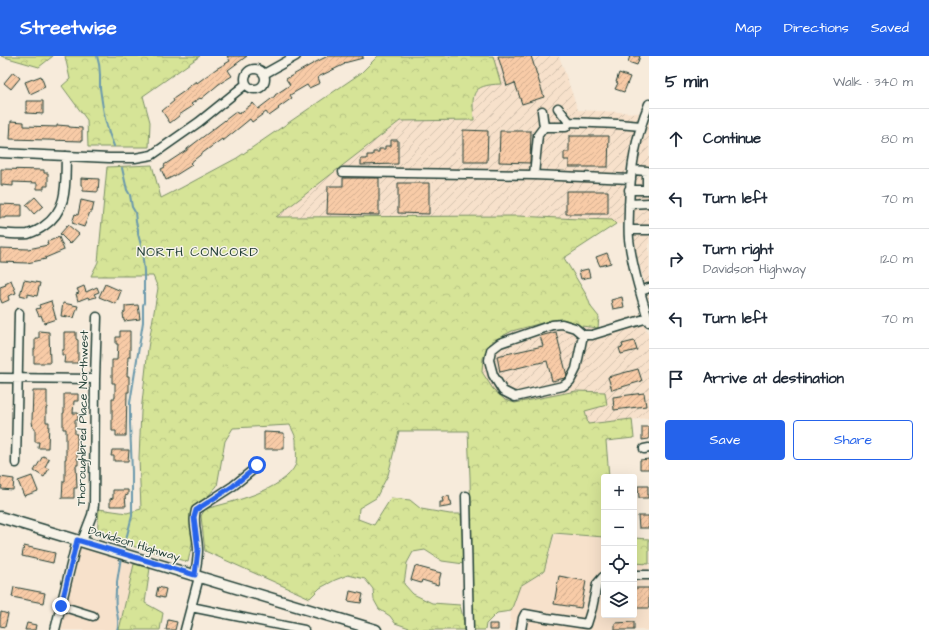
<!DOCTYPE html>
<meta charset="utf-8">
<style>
:root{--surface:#fff;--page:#f2f2f3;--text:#1f2937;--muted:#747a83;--line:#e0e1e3;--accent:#2563eb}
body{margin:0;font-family:"Architects Daughter",sans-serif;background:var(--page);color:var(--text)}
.controls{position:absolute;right:12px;bottom:12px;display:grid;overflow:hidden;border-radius:4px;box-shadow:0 4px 16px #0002}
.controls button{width:36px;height:36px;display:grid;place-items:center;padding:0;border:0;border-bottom:1px solid var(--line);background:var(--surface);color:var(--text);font:20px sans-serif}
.stop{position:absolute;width:12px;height:12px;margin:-9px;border:3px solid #2563eb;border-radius:50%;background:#fff}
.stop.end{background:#2563eb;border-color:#fff;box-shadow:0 1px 4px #0008}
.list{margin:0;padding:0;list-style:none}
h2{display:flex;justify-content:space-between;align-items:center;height:52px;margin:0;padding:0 16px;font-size:17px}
h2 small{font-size:13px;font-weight:400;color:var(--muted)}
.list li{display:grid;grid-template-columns:26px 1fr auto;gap:12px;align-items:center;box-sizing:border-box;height:60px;padding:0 16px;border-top:1px solid var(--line)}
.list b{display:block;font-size:15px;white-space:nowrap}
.list p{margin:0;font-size:13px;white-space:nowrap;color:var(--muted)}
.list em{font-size:13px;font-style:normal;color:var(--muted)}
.actions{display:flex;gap:8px;padding:12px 16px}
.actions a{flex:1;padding:9px 0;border:1px solid var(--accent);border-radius:4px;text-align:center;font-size:14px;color:var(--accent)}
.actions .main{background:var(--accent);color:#fff}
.icon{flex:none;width:22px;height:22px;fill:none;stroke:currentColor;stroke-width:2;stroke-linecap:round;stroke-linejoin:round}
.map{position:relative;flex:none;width:649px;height:574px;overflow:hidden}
header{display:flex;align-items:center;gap:24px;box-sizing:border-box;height:56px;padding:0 20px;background:var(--accent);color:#fff}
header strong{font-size:19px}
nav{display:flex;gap:22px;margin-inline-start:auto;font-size:14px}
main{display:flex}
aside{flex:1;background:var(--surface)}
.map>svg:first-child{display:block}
.built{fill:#f7e1cb}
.industrial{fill:url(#industrial-furrows)}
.forest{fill:url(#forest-crowns);stroke:#7a9066}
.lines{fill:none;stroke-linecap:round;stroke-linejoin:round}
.stream{stroke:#6a99ac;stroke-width:2}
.building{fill:url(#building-hatch);stroke:#1f3d34}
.minor-casing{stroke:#1f3d34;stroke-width:11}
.major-casing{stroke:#1f3d34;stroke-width:13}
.minor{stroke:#f7f3e8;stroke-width:8}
.major{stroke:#f7f3e8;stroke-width:10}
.route{stroke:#2563eb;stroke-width:5}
.labels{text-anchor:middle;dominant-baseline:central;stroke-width:3;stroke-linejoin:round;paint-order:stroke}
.street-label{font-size:12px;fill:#1f3d34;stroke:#f7f3e8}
.neighbourhood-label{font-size:13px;letter-spacing:1px;fill:#1f3d34;stroke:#f7f3e8}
</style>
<header>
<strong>Streetwise</strong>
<nav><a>Map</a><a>Directions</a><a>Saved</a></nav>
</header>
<main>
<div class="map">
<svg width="649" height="574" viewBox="0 0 649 574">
<defs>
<pattern id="industrial-furrows" width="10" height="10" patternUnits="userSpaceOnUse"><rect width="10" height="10" fill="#f7e1cb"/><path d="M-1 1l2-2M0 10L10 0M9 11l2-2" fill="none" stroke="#d3c2af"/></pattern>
<pattern id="forest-crowns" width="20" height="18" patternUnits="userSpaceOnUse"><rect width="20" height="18" fill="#d6e497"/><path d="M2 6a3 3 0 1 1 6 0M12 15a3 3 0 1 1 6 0" fill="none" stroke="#b7c483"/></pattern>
<pattern id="building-hatch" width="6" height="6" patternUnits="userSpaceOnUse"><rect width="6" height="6" fill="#f8cba7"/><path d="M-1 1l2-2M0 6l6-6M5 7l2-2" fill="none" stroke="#d4af90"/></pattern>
</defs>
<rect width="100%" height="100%" fill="#f7ebdb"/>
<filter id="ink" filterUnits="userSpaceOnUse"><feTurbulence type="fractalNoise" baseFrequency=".025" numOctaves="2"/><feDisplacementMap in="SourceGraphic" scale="8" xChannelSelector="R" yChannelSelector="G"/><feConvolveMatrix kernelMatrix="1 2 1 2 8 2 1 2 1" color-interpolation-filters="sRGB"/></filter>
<g filter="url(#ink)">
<path class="built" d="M555 478 604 481V559H634V507L649 508V574H510L511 555 520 530 544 515Z
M87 492 134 508 119 574H59L75 504 80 494Z"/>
<path class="industrial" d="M493 0H559L578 54 639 57 626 111 624 132 623 168H616L612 164 579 163 518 160 275 161 400 65 474 64 473 42 478 32 489 28H500Z
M649 62V245L636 196 632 159 635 121 638 102Z
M642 257 649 283V362L588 368 585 355 576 335 515 347 505 344 493 333 482 316 483 302 491 286 512 275 553 264H566L581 270 598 272Z"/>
<path class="forest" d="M1 0H53L39 11Z
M65 0H200L143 40 150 66 149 91H88L87 64 62 30 70 23Z
M378 0H493L501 28C470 29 472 38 474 64L400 65 276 161 518 160 579 163 612 164 616 168 564 202 587 240 591 251 599 261 598 272 581 270 566 264H553L512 275 491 286 483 302 482 316 493 333 505 344 515 347 576 335 605 336 607 349 585 355 588 368 632 363 634 382 606 385 609 421H604V481L554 477 544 515 520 530 511 555 497 557 486 568 485 574H473L470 421 468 375H399L388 419 376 442 359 452 358 463 374 469 391 442 410 444 421 453 450 458H461L464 508 442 505 425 494 413 496 407 507 404 528 413 538 432 547 460 549 464 566V574H415L395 567 390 560 379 553 374 544 373 533 365 523 348 519 335 524 320 532 310 542 205 495 201 460 205 453C231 446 284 435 296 408 297 404 296 388 296 383 295 379 292 373 290 369L233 372 225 385 217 430 208 440 196 448 192 454 193 483 188 506 97 480 99 453 127 457 141 453 139 402 141 356 148 292 158 232 153 220H91L98 206 107 111 152 109 161 142 181 132 237 102 361 17Z
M634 482 649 483V508L634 507Z
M134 508 150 512 145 547 163 557 160 574H119Z"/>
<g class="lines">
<path class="stream" d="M97 0C99 6 100 13 100 19 100 23 100 28 100 32 103 53 105 70 114 90
M122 112 127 134 130 139 132 151 135 156 136 166 138 173V178L142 193 144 215V247L143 249V266L130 347V367L132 416V460L123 495
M117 574C120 566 117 559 116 551 115 545 116 539 116 534L117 532V526L121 501"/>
</g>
<path class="building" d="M227 0H247L228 14 232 20 219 28 201 43 200 42 191 48 193 50 179 59V60L170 67 162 55 174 45 173 43 186 34V33L196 25 197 27 216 13 230 5Z
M328 0H363V2L344 7 345 8 318 21 320 27 309 32 307 29 290 39 292 42 278 52 279 53 269 60 266 56 252 66 250 63 223 85 222 83 204 96 190 107 192 109 176 119 166 124 161 113 165 111 164 109 187 94V93L237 55 239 58 253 47 258 53 275 40V39L290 29 286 23 314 7Z
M498 0H531L544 41 522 48 515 27 507 30Z
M630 0H640L637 9 628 6Z
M13 16 20 22 11 33 4 27Z
M619 17 630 21 624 36 615 33 618 27 616 26Z
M41 20 45 31 30 38 25 26Z
M26 45H43V58L26 57Z
M11 65 24 66V70L57 71V69L69 70V71L82 72V85L10 83Z
M463 74 488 75 487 106H463Z
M500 75H531L530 107 499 106Z
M569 80H609L608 111H569V104H564V96H569Z
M391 84H398V108L361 109V103H367V99H373V96H379V93H385V90H391Z
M1 113 44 114V117H48V130H44V133H37V127L13 126V130L1 129Z
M81 122 99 123 98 136 83 135V130L81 129Z
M343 122H379V159L327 158 328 130H343Z
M398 127H429V158L398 157Z
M566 135H608V158H566Z
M35 141 43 150 34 158 26 149Z
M81 144 94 147 92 156H90L84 171 72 167 75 158 78 159Z
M0 148 22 149V161H5V162H0Z
M68 169 79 178 70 188 60 178Z
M59 181 64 194 45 202 46 203 27 207 0 206V192L28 193 48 189 47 186Z
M607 197 611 207 600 210 596 201Z
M588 213 590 221 581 223 579 215Z
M11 224 16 237 8 240 9 244 2 247 0 242V231L6 229 5 227Z
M24 224 40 227 37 240 28 238V241L20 239Z
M105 228 121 235 116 248 99 241Z
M84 230 86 236 97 231 99 236 94 238 96 241 89 243 88 241 78 245 76 238 79 237 77 233Z
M622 241 624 251 613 253 611 244Z
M51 245 56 263 44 267 41 259 39 260 36 253 40 252 39 249Z
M63 247 78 250 74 262 61 260Z
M138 249 140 263 124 265 123 257 125 256V250Z
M39 275 49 276 50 307H34V293H35V282H39Z
M120 275H130V301H128L127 320H129V336H127L126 380H116V375H112V342H115V327H112V304H117L118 288H116V281H120Z
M64 276H76V283L78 284V307H64L65 299H62V294H64Z
M556 276 567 320 565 322 552 325 547 305 500 316 497 300 543 290 540 280Z
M634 285 637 294 621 298 619 292 623 291 622 288Z
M638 313 642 325 612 334 608 321Z
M33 335H47V352H46V366H49L48 392H38L39 386H35V372H33L32 365Z
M644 337 646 350 614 354 613 341Z
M64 338H78V345H74L73 357H78V364H75V378H77V403H78V409H76L77 432H74V442H62L63 425H65V403H66V373H63V357H64Z
M642 371H649V383L642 384Z
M264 376 284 377V393H264Z
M112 394H129L128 405H114V400H111Z
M43 400 49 403 45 411 49 413 44 421 34 415Z
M649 403V413H640V404Z
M32 420 38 435 24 440 18 425Z
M0 421 14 423 13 434 1 433 2 430 0 429Z
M638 430H648V442H639Z
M113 434H128V439L125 440 126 450H110V443L113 442Z
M449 440 450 445H451L452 450 440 452V446H443L442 441Z
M638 460H649V472H639Z
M24 490 55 497 53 507 22 500Z
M415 510 441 517 438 529 422 524 421 527 411 524Z
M559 520 586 525 581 552 554 548Z
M14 531 45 537 43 547 12 541Z
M158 531 166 533 164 542 156 540Z
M634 532H649V552H634Z
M350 535 363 538 361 547 348 545Z
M1 556 8 558 5 571 0 570V562Z
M168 564 177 566 175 574H166Z
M634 566V574H615V567Z
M27 567 36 569 35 574H25Z
M489 568H498V574H489Z"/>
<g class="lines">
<defs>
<path id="minor" d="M245 23a10 10 0 1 1 20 0a10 10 0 1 1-20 0Z
M264 18 296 0
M649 48C635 81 630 116 629 152 629 162 628 173 629 183 632 211 641 239 649 266
M558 52 569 66 618 68 641 70
M542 55 544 71 538 79 534 119 631 123
M544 71H566L569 66
M0 97 109 102H135L152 99 199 66 246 28
M632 114 647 115V134
M343 116 534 119
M629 134H649
M629 148 649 147
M629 174H649
M0 177C9 178 19 179 28 178 34 176 39 174 44 170 69 153 65 127 66 100
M641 235 649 232
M583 279 576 313 570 325 563 330 515 341 503 335 493 319 489 304 491 294 500 287 552 269 562 268 575 272 583 279H592L648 262
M0 322 95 323
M644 393 649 392
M16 407 19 257
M466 440 469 574
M82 485 92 459 94 449 95 323 97 261
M195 519C196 511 198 502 198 494 198 480 192 467 196 454L233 430 254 413 257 409
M634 519H649
M61 550 93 560
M191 551 304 574
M55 574 77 484
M185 574 199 521
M521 574 523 562 525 558 547 562 587 568 592 552 597 528 603 521H604"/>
<path id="major" d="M0 461 376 574"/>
</defs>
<use href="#minor" class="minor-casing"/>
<use href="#major" class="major-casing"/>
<use href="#minor" class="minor"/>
<use href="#major" class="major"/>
</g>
</g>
<g class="lines" filter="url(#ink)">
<path class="route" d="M61 550 77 484 195 519 198 494 194 461 196 454 233 430 254 413 257 409"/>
</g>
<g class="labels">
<g class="street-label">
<text transform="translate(83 362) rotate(-89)">Thoroughbred Place Northwest</text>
<text transform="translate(134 488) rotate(17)">Davidson Highway</text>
</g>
<g class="neighbourhood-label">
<text x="198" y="196">NORTH CONCORD</text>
</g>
</g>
</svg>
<div class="controls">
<button>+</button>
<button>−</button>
<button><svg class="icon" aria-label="locate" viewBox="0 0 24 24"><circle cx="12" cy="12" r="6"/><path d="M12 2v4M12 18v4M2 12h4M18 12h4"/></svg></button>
<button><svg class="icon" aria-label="layers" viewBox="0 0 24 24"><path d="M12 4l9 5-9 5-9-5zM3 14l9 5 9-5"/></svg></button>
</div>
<div class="stop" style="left:257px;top:409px"></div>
<div class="stop end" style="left:61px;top:550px"></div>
</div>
<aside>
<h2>5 min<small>Walk · 340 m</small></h2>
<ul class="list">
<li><svg class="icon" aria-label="ahead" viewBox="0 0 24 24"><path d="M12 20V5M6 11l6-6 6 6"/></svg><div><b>Continue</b></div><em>80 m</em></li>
<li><svg class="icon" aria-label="left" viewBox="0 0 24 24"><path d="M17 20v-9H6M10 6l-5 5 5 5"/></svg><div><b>Turn left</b></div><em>70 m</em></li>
<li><svg class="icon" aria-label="right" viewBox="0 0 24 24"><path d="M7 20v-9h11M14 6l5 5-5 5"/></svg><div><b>Turn right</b><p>Davidson Highway</p></div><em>120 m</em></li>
<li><svg class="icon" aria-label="left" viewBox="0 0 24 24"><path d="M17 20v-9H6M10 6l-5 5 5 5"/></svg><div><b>Turn left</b></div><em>70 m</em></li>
<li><svg class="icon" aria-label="arrive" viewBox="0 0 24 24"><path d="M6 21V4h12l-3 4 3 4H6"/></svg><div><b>Arrive at destination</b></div></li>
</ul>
<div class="actions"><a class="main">Save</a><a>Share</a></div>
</aside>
</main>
